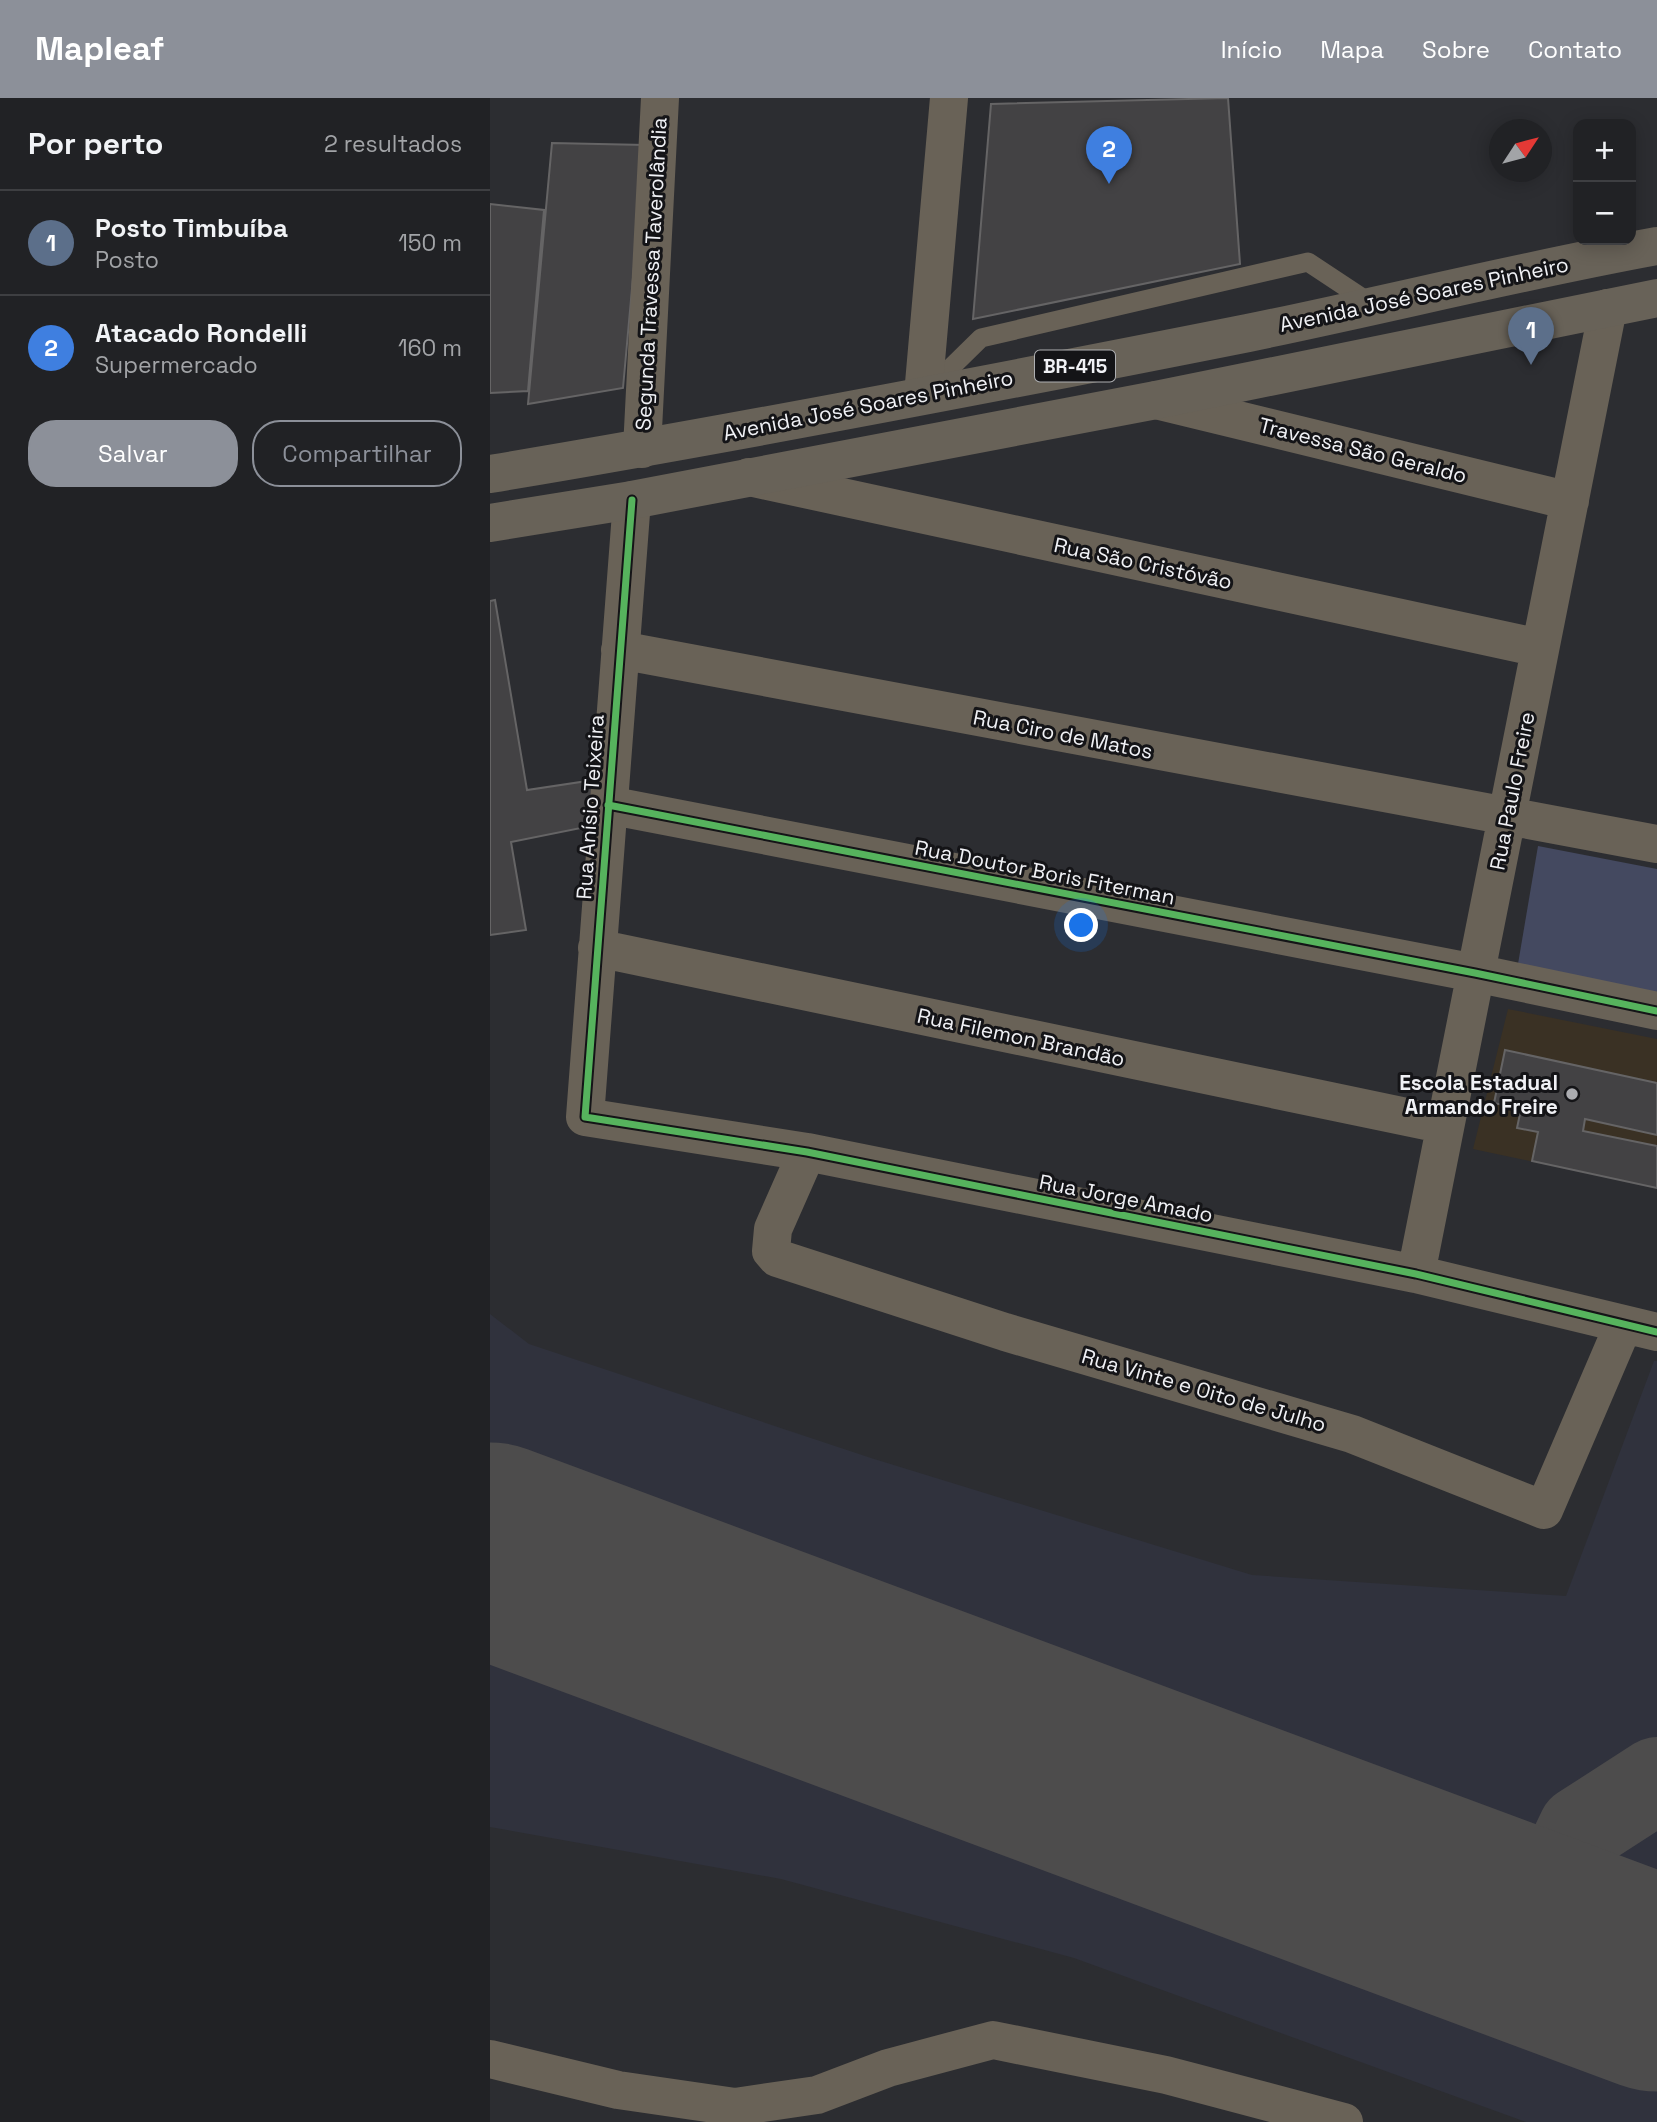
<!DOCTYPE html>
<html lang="pt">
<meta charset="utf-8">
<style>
:root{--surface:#212225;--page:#2d2f32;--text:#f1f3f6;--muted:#a2a4a7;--line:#3e3f42;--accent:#8c9099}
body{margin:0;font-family:"Space Grotesk",sans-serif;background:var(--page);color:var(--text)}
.controls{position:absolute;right:21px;top:21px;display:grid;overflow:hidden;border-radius:14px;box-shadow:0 4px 18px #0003}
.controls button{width:63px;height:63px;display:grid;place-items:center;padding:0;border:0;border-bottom:2px solid var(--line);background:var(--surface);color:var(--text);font:35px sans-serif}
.compass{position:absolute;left:999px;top:21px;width:63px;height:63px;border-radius:50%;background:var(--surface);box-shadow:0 4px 18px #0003;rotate:54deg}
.you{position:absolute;left:592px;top:828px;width:24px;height:24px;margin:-18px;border:5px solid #fff;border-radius:50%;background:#1a73e8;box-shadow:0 0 0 10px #1a73e833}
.badge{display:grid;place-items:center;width:46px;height:46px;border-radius:50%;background:var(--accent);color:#fff;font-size:23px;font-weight:700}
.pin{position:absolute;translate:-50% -58px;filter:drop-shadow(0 2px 4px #0008)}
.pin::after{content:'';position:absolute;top:37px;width:24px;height:21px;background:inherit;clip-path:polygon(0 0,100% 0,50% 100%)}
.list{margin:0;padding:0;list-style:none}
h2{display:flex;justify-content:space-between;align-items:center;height:91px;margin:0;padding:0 28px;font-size:30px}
h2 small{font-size:23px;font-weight:400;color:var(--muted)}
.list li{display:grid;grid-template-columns:46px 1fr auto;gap:21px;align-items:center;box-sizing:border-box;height:105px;padding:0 28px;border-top:2px solid var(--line)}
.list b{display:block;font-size:26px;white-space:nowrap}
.list p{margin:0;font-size:23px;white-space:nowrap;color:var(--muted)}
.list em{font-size:23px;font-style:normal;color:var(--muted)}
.actions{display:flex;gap:14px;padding:21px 28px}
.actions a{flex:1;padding:16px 0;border:2px solid var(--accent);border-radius:28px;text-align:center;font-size:24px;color:var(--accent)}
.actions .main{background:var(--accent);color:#fff}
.map{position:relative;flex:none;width:1167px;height:2024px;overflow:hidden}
header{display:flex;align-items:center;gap:42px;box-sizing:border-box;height:98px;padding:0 35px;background:var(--accent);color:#fff}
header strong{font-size:33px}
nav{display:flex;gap:38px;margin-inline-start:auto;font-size:24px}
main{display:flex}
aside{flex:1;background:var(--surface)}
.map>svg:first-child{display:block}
.built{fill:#30323d}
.education{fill:#3a3124}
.green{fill:#444960}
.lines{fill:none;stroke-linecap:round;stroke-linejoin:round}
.taxiway{stroke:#4d4c4c;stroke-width:86}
.runway{stroke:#4d4c4c;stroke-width:215}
.building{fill:#434244;stroke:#656465;stroke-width:2}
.service{stroke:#696257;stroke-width:19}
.minor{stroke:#696257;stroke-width:38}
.tertiary{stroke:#696257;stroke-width:38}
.primary{stroke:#686258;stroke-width:38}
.cycleway-casing{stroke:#141417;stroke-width:11}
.cycleway{stroke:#56b35d;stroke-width:7}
.poi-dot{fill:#abacb0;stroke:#141417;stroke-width:2.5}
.labels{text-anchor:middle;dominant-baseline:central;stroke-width:6;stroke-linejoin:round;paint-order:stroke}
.shield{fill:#141417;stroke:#aeafb2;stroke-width:2}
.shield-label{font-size:19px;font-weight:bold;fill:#f0f1f5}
.street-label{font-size:21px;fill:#f0f1f5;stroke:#141417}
.poi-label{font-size:21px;font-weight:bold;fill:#f0f1f5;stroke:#141417;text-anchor:end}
</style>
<header>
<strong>Mapleaf</strong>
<nav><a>Início</a><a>Mapa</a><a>Sobre</a><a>Contato</a></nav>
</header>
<main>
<aside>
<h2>Por perto<small>2 resultados</small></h2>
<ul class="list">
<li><span class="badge" style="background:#5c6f8a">1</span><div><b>Posto Timbuíba</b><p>Posto</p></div><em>150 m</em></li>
<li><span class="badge" style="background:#3f7fe0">2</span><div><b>Atacado Rondelli</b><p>Supermercado</p></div><em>160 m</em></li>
</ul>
<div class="actions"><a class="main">Salvar</a><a>Compartilhar</a></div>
</aside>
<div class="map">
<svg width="1167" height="2024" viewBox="0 0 1167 2024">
<rect width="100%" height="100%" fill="#2c2d31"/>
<path class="built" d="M0 1216 39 1246 381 1360 762 1477 1076 1498 1164 1263H1167V2024H1036L584 1860 291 1781 0 1729Z"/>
<path class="education" d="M1018 911 1167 941V1090L983 1051Z"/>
<path class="green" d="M1048 748 1167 771V899L1028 866Z"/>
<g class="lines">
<path class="taxiway" d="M1039 1839 1091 1731 1167 1682"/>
<path class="runway" d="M0 1452 1167 1886"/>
</g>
<path class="building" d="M738 0 750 166 483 221 501 6Z
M62 45 155 47 133 290 38 306Z
M0 106 54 112 38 293 0 295Z
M5 502 37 692 104 682 101 728 21 744 36 832 0 837V503Z
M1015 952 1167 985V1037L1095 1021 1093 1033 1167 1048V1090L1042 1063 1048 1034 1027 1030 1031 1011 1004 1005Z"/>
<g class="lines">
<path class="service" d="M438 292 491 240 818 164 883 207"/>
<path class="minor" d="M433 297 459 0
M666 302 1080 403
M152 351 170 0
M259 379 1050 550
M142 402 95 1019 317 1054 926 1176 1167 1234
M130 552 1167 746
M118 707 985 875 1167 913
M107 850 955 1027
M317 1054 283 1131 281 1153 287 1160 515 1234 862 1336 1054 1412 1133 1228
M926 1176 1118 210"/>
<path class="tertiary" d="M0 1961 128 1992 245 2009 327 1997 398 1970 503 1942 676 1977 854 2024"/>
<path class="primary" d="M0 376C253 334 506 285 758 235 895 207 1030 173 1167 148
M0 425 142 402 666 302 1167 200"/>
<defs>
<path id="cycleway" d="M142 402 95 1019 317 1054 926 1176 1167 1234
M118 707 985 875 1167 913"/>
</defs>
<use href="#cycleway" class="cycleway-casing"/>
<use href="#cycleway" class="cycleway"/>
</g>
<circle class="poi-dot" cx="1082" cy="996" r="7"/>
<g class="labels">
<rect class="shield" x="545" y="252.5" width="80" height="31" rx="5"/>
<g class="shield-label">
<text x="585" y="268">BR-415</text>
</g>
<g class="street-label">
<text transform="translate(161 176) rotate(-87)">Segunda Travessa Taverolândia</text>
<text transform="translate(934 196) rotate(-12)">Avenida José Soares Pinheiro</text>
<text transform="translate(378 307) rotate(-11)">Avenida José Soares Pinheiro</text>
<text transform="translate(873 352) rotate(14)">Travessa São Geraldo</text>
<text transform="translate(653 465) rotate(12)">Rua São Cristóvão</text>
<text transform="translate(573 636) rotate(11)">Rua Ciro de Matos</text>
<text transform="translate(1022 693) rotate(-79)">Rua Paulo Freire</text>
<text transform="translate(100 709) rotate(-86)">Rua Anísio Teixeira</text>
<text transform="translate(555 774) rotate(11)">Rua Doutor Boris Fiterman</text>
<text transform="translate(531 939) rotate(12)">Rua Filemon Brandão</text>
<text transform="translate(636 1100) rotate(11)">Rua Jorge Amado</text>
<text transform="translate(714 1292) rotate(16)">Rua Vinte e Oito de Julho</text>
</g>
<g class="poi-label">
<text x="1068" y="984">Escola Estadual<tspan x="1068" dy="24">Armando Freire</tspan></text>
</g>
</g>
</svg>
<div class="controls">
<button>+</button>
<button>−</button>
</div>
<svg class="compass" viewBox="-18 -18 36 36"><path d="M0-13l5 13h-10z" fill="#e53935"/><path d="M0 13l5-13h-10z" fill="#a2a4a7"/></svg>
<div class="you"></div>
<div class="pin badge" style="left:1041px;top:267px;background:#5c6f8a">1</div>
<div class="pin badge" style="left:619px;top:86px;background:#3f7fe0">2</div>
</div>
</main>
